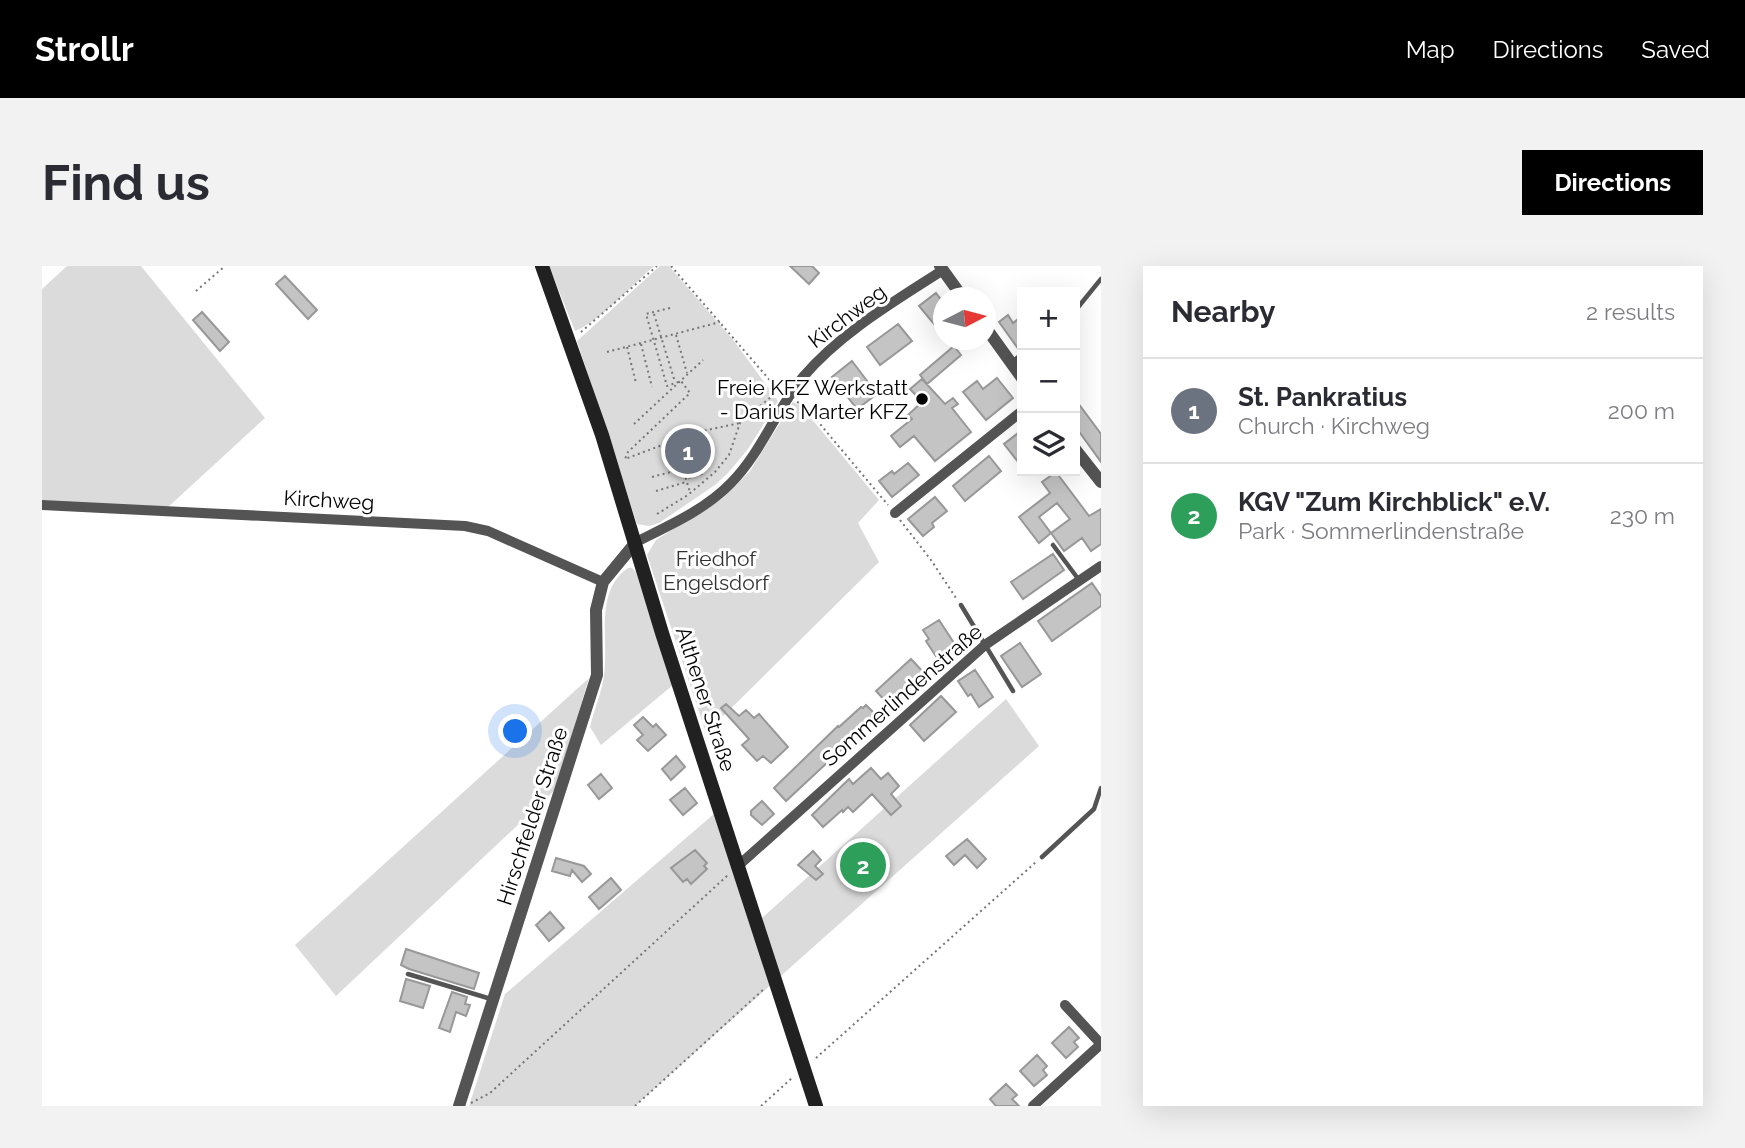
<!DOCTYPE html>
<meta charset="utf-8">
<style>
:root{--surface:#fff;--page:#f2f2f3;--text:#2b2b33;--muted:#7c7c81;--line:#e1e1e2;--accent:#000}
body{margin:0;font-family:Raleway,sans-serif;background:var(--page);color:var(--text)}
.controls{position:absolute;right:21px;top:21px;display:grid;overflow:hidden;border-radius:0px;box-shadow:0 7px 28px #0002}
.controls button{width:63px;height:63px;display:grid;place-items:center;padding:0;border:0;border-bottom:2px solid var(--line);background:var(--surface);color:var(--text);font:35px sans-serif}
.compass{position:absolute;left:891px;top:21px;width:63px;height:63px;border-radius:50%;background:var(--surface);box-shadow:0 7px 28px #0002;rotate:84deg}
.you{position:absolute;left:474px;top:466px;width:24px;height:24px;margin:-18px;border:5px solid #fff;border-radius:50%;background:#1a73e8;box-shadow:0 0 0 10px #1a73e833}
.badge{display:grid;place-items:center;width:46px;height:46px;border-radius:50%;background:var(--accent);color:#fff;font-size:23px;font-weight:700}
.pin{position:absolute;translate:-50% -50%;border:4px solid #fff;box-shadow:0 2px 7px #0006}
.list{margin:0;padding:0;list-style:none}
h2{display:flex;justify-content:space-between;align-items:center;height:91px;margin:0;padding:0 28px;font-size:30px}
h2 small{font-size:23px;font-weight:400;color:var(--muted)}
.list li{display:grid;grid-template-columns:46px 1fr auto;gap:21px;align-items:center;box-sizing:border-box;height:105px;padding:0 28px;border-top:2px solid var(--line)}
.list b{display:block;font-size:26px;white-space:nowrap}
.list p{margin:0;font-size:23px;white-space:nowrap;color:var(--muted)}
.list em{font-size:23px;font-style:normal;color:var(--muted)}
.icon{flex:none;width:38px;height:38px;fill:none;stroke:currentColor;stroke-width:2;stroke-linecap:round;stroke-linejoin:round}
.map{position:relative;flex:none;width:1059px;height:840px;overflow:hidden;border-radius:0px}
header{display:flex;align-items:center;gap:42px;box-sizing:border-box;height:98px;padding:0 35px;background:var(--accent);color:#fff}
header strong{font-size:33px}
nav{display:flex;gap:38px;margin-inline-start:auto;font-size:24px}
.intro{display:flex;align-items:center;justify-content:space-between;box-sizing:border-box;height:168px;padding:0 42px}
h1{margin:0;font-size:49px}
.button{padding:18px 32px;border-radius:0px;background:var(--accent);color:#fff;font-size:24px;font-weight:700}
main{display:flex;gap:42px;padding:0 42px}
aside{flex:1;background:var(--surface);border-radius:0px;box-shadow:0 7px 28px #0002}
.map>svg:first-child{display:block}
.green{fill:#dbdbdb}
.building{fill:#c4c4c4;stroke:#989898;stroke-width:2;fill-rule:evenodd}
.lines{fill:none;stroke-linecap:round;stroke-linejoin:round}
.path{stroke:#767676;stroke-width:2;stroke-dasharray:2 3.5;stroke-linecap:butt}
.service{stroke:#545454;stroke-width:4.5}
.minor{stroke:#545454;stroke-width:10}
.tertiary{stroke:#545454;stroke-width:12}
.secondary{stroke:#212121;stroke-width:14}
.poi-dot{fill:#000;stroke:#fff;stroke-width:2.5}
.labels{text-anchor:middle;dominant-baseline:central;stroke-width:6;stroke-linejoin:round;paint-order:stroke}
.street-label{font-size:21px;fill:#000;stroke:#fff}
.poi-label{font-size:21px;fill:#000;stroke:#fff;text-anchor:end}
.park-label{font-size:21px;fill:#323232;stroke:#fff}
</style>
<header>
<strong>Strollr</strong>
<nav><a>Map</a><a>Directions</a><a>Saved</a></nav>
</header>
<div class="intro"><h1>Find us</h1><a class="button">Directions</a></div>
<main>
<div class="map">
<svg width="1059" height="840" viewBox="0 0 1059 840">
<rect width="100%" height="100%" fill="#fff"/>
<path class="green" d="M25 0H99L223 152 125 242 0 235V23Z
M507 0H612C592 17 556 57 533 65Z
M618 0H627L692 75 736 135 706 183 686 207 673 219 617 257 607 260 595 258 535 75Z
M751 136 759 140 837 234 816 257 837 296 664 467 605 289 614 274 681 232 708 205Z
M586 302H590L594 306 631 419 559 479 548 461C552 444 560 426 562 409 567 374 552 325 586 302Z
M547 412 513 524 294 730 253 679Z
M964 433 997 480 593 840H427L463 728 673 547 711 660Z"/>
<path class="building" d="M748 0H770L777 7 767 18Z
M243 10 275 44 266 53 234 18Z
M894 27 901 36V69L877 40Z
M160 46 187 76 178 85 151 54Z
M966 49 971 57 980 50V83L977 84 957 56Z
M856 58 870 75 838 99 825 81Z
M912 80 919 89 885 118 878 109Z
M810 95 835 128 815 143 790 111Z
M955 112 971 132 944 154 921 126 935 115 941 123Z
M880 113 903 138 911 132 916 138 910 142 929 166 893 195 872 170 858 181 849 170 870 153 866 149 880 136 868 123Z
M1033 133 1059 168V196L1033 160Z
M980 164V201L962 178Z
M650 168 660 208 647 212 634 173Z
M947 190 959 205 923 235 911 220Z
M866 197 877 209 850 231 837 215 850 205 852 208Z
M1014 206 1047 250 1059 243V278L1049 285 1040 272 1022 285 1009 267 997 277 977 251 1008 227 1000 216ZM1015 237 1028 253 1009 267 997 251Z
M893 231 905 245 890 257 892 261 881 270 866 253Z
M1011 288 1022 304 981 333 969 316Z
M1050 317 1059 330V340L1010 375 996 355Z
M897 354 914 380 895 392 884 375 887 373 881 364Z
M978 377 999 408 980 421 959 390Z
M869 393 883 408 848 440 834 425Z
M933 404 951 431 937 441 929 428 926 430 916 415Z
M899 430 914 446 882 475 868 459Z
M684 438 697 450 704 444 712 452 717 448 746 481 729 497 721 490 715 495 700 479 707 473 679 442Z
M824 439 833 448 829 451 831 454 744 535 732 522 796 460 797 461 819 441 821 442Z
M601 451 611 461 614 458 624 469 606 485 595 474 601 469 592 459Z
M634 490 643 501 629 514 620 503Z
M829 502 839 513 846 507 857 520 849 528 859 540 849 549 830 528 811 546 806 541 801 546 800 544 781 561 770 549 807 513 811 518Z
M559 508 570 522 557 533 546 519Z
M643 522 655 537 641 549 628 534Z
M720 535 732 548 720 559 709 549V545Z
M925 573 944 593 935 602 923 589 912 599 904 590Z
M653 584 665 597 662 600 665 603 649 618 645 613 641 616 629 602Z
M771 585 779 594 773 600 781 608 774 614 756 599Z
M514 592 542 600 549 608 540 616 530 604 528 610 510 605Z
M569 612 579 624 557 643 547 631Z
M508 646 522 662 507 675 494 659Z
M364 683 437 707 432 723 367 703 359 699Z
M364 713 388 720 381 742 358 735Z
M410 726 425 731 423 738 428 739 424 750 414 746 408 766 397 762Z
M1027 761 1037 772 1032 776 1036 781 1024 792 1010 777Z
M995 789 1005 800 1001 804 1005 809 992 820 978 805Z
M964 818 975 829 970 833 977 840H954L948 833Z"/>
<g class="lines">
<path class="path" d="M629 0 738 126
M154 25 183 0
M628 42 604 48 625 120 639 115 648 127 586 186 583 193 631 175 637 170 698 157
M612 48 633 116
M539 66 615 0
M634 69 645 107
M599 78 610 121
M585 81 594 117
M565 86 678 56
M755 136 762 139 846 239
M592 158 661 94
M632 175 648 226
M610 211 640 203
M614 225 644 216
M615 248 646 229 673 206 687 189 698 157 736 125
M858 254 889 294 914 332
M774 792 994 596
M429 837 448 827 686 609
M593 840 722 723
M719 840 750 812"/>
<path class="service" d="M1033 45 1059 13
M970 96 980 88
M1011 279 1037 314
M919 339 971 425
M1000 591 1052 543 1059 522
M366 708 449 733"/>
<path class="minor" d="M0 239 423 260 446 265 561 316
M853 247 980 145
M594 276C626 260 663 244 689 217 719 187 734 144 761 111 798 67 853 35 901 4
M697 599 943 379 1059 300
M1023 739 1059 778
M991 840 1059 778"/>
<path class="tertiary" d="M898 0 921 32
M944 62 980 112
M1033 183 1059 216
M417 840 555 409 554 344 561 316 594 276"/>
<path class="secondary" d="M500 0 560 169 620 367 774 840"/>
</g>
<circle class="poi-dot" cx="880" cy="133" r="7"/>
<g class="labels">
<g class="street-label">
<text transform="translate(805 50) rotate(-37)">Kirchweg</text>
<text transform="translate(287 234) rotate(3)">Kirchweg</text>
<text transform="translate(860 429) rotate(-41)">Sommerlindenstraße</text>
<text transform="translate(664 433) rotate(72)">Althener Straße</text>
<text transform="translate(490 550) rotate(-72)">Hirschfelder Straße</text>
</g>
<g class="poi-label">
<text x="866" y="121">Freie KFZ Werkstatt<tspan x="866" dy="24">- Darius Marter KFZ</tspan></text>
</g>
<g class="park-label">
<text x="674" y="292">Friedhof<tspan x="674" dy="24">Engelsdorf</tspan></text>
</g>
</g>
</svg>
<div class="controls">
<button>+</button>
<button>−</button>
<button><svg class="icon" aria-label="layers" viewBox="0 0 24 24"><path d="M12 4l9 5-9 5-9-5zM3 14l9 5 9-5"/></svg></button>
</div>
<svg class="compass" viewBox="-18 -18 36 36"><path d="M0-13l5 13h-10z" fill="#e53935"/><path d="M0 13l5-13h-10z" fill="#7c7c81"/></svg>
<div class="you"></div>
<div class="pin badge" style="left:646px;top:185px;background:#6b7280">1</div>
<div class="pin badge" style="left:821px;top:599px;background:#2e9e5b">2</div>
</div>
<aside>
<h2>Nearby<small>2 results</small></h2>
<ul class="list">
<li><span class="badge" style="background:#6b7280">1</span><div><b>St. Pankratius</b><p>Church · Kirchweg</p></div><em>200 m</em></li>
<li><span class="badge" style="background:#2e9e5b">2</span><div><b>KGV &quot;Zum Kirchblick&quot; e.V.</b><p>Park · Sommerlindenstraße</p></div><em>230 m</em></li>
</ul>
</aside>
</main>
